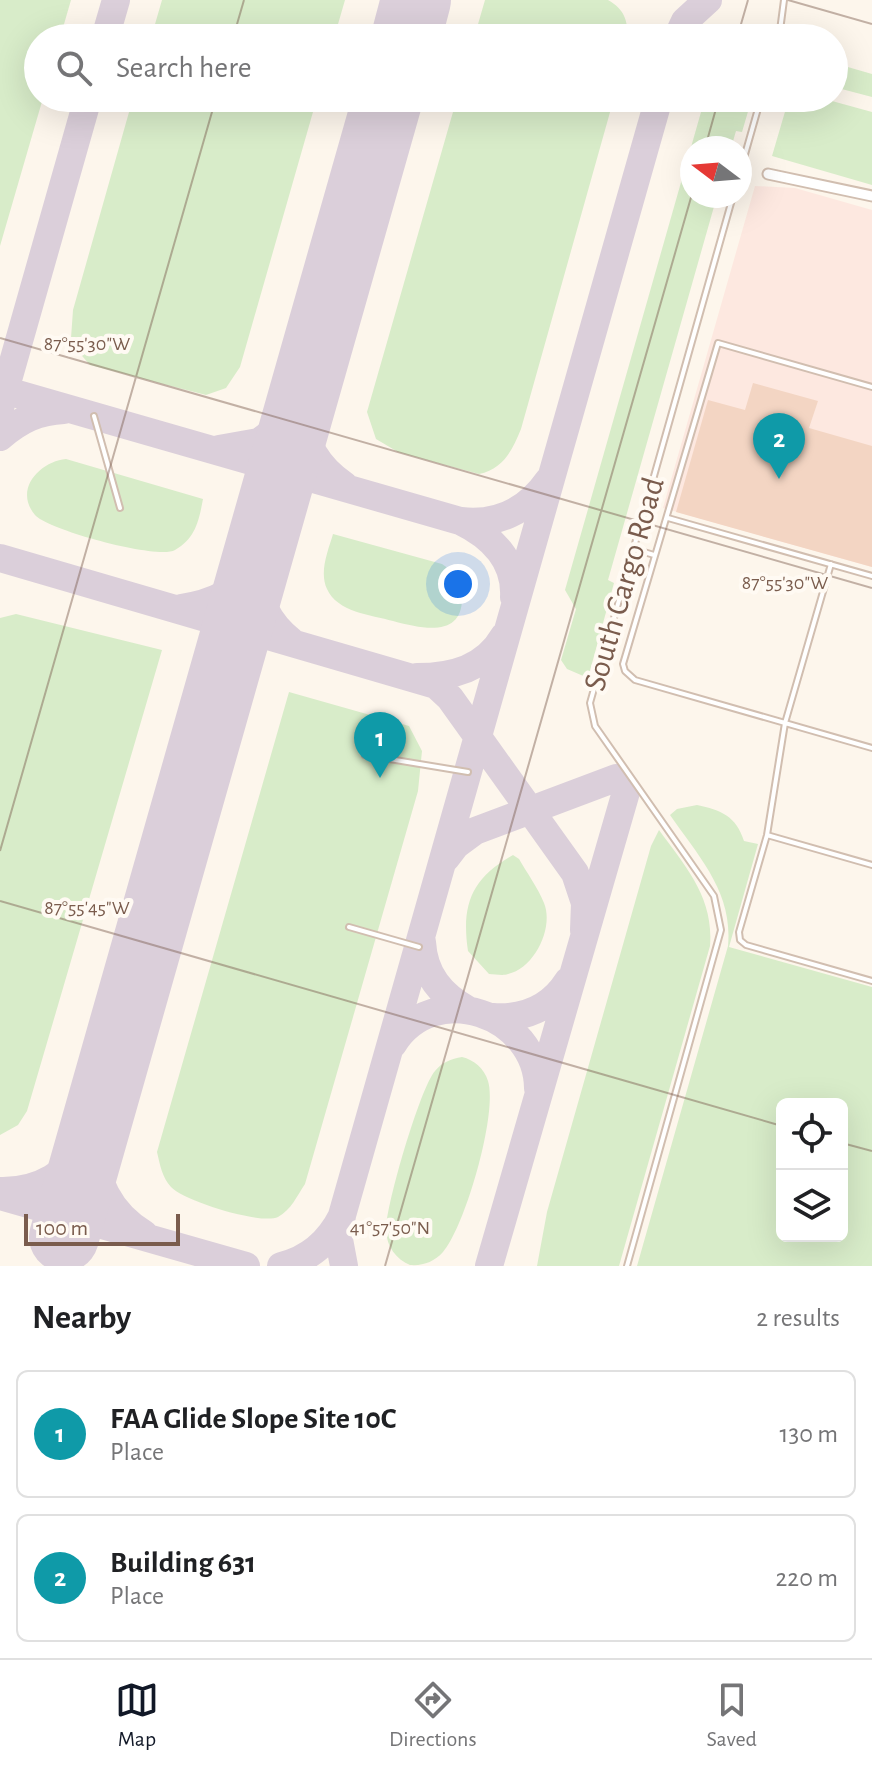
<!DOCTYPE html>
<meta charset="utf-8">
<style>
:root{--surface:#fff;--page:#f2f2f2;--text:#202124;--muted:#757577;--line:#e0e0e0;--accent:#111827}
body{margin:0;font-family:"Alegreya Sans",sans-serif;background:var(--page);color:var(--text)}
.controls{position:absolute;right:24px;bottom:24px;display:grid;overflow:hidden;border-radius:12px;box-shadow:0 8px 32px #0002}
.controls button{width:72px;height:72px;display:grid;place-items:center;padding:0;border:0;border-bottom:2px solid var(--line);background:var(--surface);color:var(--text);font:40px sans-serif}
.compass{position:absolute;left:680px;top:136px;width:72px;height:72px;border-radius:50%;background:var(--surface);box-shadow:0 8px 32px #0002;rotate:286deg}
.scale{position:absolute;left:24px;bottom:20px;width:156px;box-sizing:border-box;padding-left:8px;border:4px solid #7a5c4d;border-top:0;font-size:22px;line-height:28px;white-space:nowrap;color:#7a5c4d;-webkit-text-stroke:6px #fffaf3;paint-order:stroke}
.you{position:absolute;left:458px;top:584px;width:28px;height:28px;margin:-20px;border:6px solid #fff;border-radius:50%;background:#1a73e8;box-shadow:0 0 0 12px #1a73e833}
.badge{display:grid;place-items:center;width:52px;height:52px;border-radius:50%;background:var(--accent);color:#fff;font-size:26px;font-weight:700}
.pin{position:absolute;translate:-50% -66px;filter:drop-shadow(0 2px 4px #0008)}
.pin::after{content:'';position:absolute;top:42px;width:28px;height:24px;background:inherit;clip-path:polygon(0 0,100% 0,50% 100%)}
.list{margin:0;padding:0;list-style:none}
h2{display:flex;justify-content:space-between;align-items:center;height:104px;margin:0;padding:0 32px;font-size:34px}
h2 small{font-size:26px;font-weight:400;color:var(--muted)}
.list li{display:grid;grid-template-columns:52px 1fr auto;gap:24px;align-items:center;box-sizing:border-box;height:128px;margin:0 16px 16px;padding:0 16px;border:2px solid var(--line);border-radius:12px}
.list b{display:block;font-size:30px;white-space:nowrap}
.list p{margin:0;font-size:26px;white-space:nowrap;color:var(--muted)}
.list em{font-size:26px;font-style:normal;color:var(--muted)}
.icon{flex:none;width:44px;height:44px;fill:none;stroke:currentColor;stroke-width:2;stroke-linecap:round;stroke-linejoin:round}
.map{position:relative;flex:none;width:872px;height:1266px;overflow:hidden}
.search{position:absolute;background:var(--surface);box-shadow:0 8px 32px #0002;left:24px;right:24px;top:24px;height:88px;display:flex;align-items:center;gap:20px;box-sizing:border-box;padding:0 28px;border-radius:44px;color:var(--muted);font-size:30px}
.sheet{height:392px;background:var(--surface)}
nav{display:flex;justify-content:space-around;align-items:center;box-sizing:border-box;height:112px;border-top:2px solid var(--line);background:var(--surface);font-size:22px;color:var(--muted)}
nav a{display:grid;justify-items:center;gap:4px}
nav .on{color:var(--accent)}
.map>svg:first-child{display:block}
.commercial{fill:#fde8e0}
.green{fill:#d8ecc9;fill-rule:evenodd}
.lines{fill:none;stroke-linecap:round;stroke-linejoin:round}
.taxiway{stroke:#dbcfda;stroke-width:28}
.runway{stroke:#dbcfda;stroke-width:70}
.building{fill:#f3d5c3}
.lane-casing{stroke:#d1beb0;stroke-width:8}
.street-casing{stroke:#d1beb0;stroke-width:13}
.lane{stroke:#fff;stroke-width:4}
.street{stroke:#fff;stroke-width:9}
.ticks{fill:none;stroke:#7a5c4d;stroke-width:2;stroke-opacity:0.45}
.labels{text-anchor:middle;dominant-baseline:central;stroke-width:8;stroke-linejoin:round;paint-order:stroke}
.street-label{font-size:32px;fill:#7a5c4d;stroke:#fffaf3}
.ticks-label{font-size:20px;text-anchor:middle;fill:#7a5c4d;stroke:#fffaf3;stroke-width:8;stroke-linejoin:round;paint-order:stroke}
</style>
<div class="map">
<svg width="872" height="1266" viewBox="0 0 872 1266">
<rect width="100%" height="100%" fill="#fdf6ec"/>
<path class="commercial" d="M755 186 795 188 872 210V567L663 508Z"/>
<path class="green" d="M0 0H71L60 38H38V98H43L0 246Z
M162 0H345L334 38H151Z
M485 0H608C625 10 627 19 628 38H474Z
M834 63 872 74V97L834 87Z
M133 98H317L240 367 226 388 206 395 90 365 76 349 71 338 73 310Z
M457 98H614L521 429C512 451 503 469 479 474L398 452 376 439 367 412Z
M705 98H752L742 132 736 131 731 148H692V196H717L608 580 614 583 588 678 567 669 561 660 576 609 565 590Z
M789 98H821L872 112V185L772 156Z
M66 459 203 499C199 520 196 538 175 550 158 560 48 530 35 515 13 489 41 461 66 459Z
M333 534 442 564 459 576C473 635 436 633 393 621 371 615 337 612 327 589 319 572 328 551 333 534Z
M16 614 162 650 27 1111 18 1125 0 1135V618Z
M289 692 409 726 422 751 418 791 305 1184C297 1196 291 1210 278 1217 261 1225 184 1201 171 1187 162 1177 160 1165 157 1152Z
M697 805C721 810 736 816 744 841L758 844 729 947 872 987V1266H637L728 946C733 892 699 857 670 815L677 809ZM782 1104H842V1236H782Z
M659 830C686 867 714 898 710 946L619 1266H537L547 1212 651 846Z
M513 855 519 859C527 873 538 888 544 903 554 927 535 968 508 974 503 976 495 974 489 974L468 951C461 904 472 878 513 855Z
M462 1057C474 1060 484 1068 488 1081 498 1113 465 1227 443 1252 434 1262 423 1266 410 1265 396 1259 387 1247 386 1231 385 1208 420 1088 435 1071 442 1062 451 1059 462 1057Z"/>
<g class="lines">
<path class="taxiway" d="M105 38 116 0
M677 38 685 21 708 0
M0 389 460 521C491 536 516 560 514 597
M0 408 88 98
M0 437C20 420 38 411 64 410
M219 449 259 442 298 413C307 445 316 466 344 485
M461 521C497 525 527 511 548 481
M0 558 436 685 450 698 575 873 585 903 584 930
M181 608C214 603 237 592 257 565 255 596 267 622 291 641
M417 677C452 677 485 669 504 636
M446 858 456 845 475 831 616 778
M422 942C424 975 441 995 468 1010
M493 1017C524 1019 551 1008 568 981
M393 1044C434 978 537 1014 538 1088
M91 1141C96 1181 108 1212 144 1234
M0 1191C41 1192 67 1173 91 1141
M0 1196 246 1266
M342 1216 338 1234 344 1266
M339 1226 659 98
M281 1266C310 1259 329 1242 342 1216
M489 1266 626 792"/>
<path class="runway" d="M406 38 416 0
M64 1237 388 98"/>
</g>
<path class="building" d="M753 383 818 401 809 428 872 446V567L676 512 708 400 745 410Z"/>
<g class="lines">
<defs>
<path id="lane" d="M779 38 784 0
M740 172 761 98
M872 387 718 343 623 664 625 671 635 680 872 748
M94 416 120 508
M668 518 872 576
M634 549 654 555
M831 564 785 723 767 835 739 932 740 940 746 945 872 981
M365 755 468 772
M767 835 872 865
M349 927 419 947
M627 1266 721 930 714 896 595 726 590 703 733 196"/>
<path id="street" d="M768 174 872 196"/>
</defs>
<use href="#lane" class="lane-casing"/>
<use href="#street" class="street-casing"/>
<use href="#lane" class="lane"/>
<use href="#street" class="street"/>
</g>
<path class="ticks" d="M788 0 872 24M233 38 244 0M737 38 748 0M705 148 719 98M0 338 872 588M0 851 216 98M0 901 782 1126M842 1143 872 1151M385 1266 692 194"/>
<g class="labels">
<g class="street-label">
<text transform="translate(624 584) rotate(-74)">South Cargo Road</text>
</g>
</g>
<g class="ticks-label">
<text x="87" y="350">87°55'30"W</text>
<text x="785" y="589">87°55'30"W</text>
<text x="87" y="914">87°55'45"W</text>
<text x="390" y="1234">41°57'50"N</text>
</g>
</svg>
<div class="controls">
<button><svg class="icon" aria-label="locate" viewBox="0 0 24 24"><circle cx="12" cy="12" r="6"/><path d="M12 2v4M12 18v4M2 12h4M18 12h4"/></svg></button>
<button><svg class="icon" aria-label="layers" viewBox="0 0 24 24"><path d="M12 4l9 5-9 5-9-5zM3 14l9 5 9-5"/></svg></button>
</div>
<svg class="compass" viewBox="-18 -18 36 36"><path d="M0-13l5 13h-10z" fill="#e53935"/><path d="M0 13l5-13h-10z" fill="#757577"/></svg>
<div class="scale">100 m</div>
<div class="you"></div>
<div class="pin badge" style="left:380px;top:778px;background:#0f9aa8">1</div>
<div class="pin badge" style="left:779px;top:479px;background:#0f9aa8">2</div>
<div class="search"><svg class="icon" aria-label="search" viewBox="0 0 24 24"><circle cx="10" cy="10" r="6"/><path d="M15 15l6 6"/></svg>Search here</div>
</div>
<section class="sheet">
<h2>Nearby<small>2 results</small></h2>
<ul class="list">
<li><span class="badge" style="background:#0f9aa8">1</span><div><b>FAA Glide Slope Site 10C</b><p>Place</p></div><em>130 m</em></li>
<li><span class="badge" style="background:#0f9aa8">2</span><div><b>Building 631</b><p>Place</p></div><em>220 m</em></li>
</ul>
</section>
<nav>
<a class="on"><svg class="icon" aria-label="map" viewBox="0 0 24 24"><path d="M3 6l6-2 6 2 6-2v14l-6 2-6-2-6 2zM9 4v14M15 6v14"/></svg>Map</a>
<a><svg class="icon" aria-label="directions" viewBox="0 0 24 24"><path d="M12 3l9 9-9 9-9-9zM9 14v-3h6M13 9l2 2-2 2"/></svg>Directions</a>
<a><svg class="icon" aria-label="saved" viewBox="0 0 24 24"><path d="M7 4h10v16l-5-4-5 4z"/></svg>Saved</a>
</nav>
